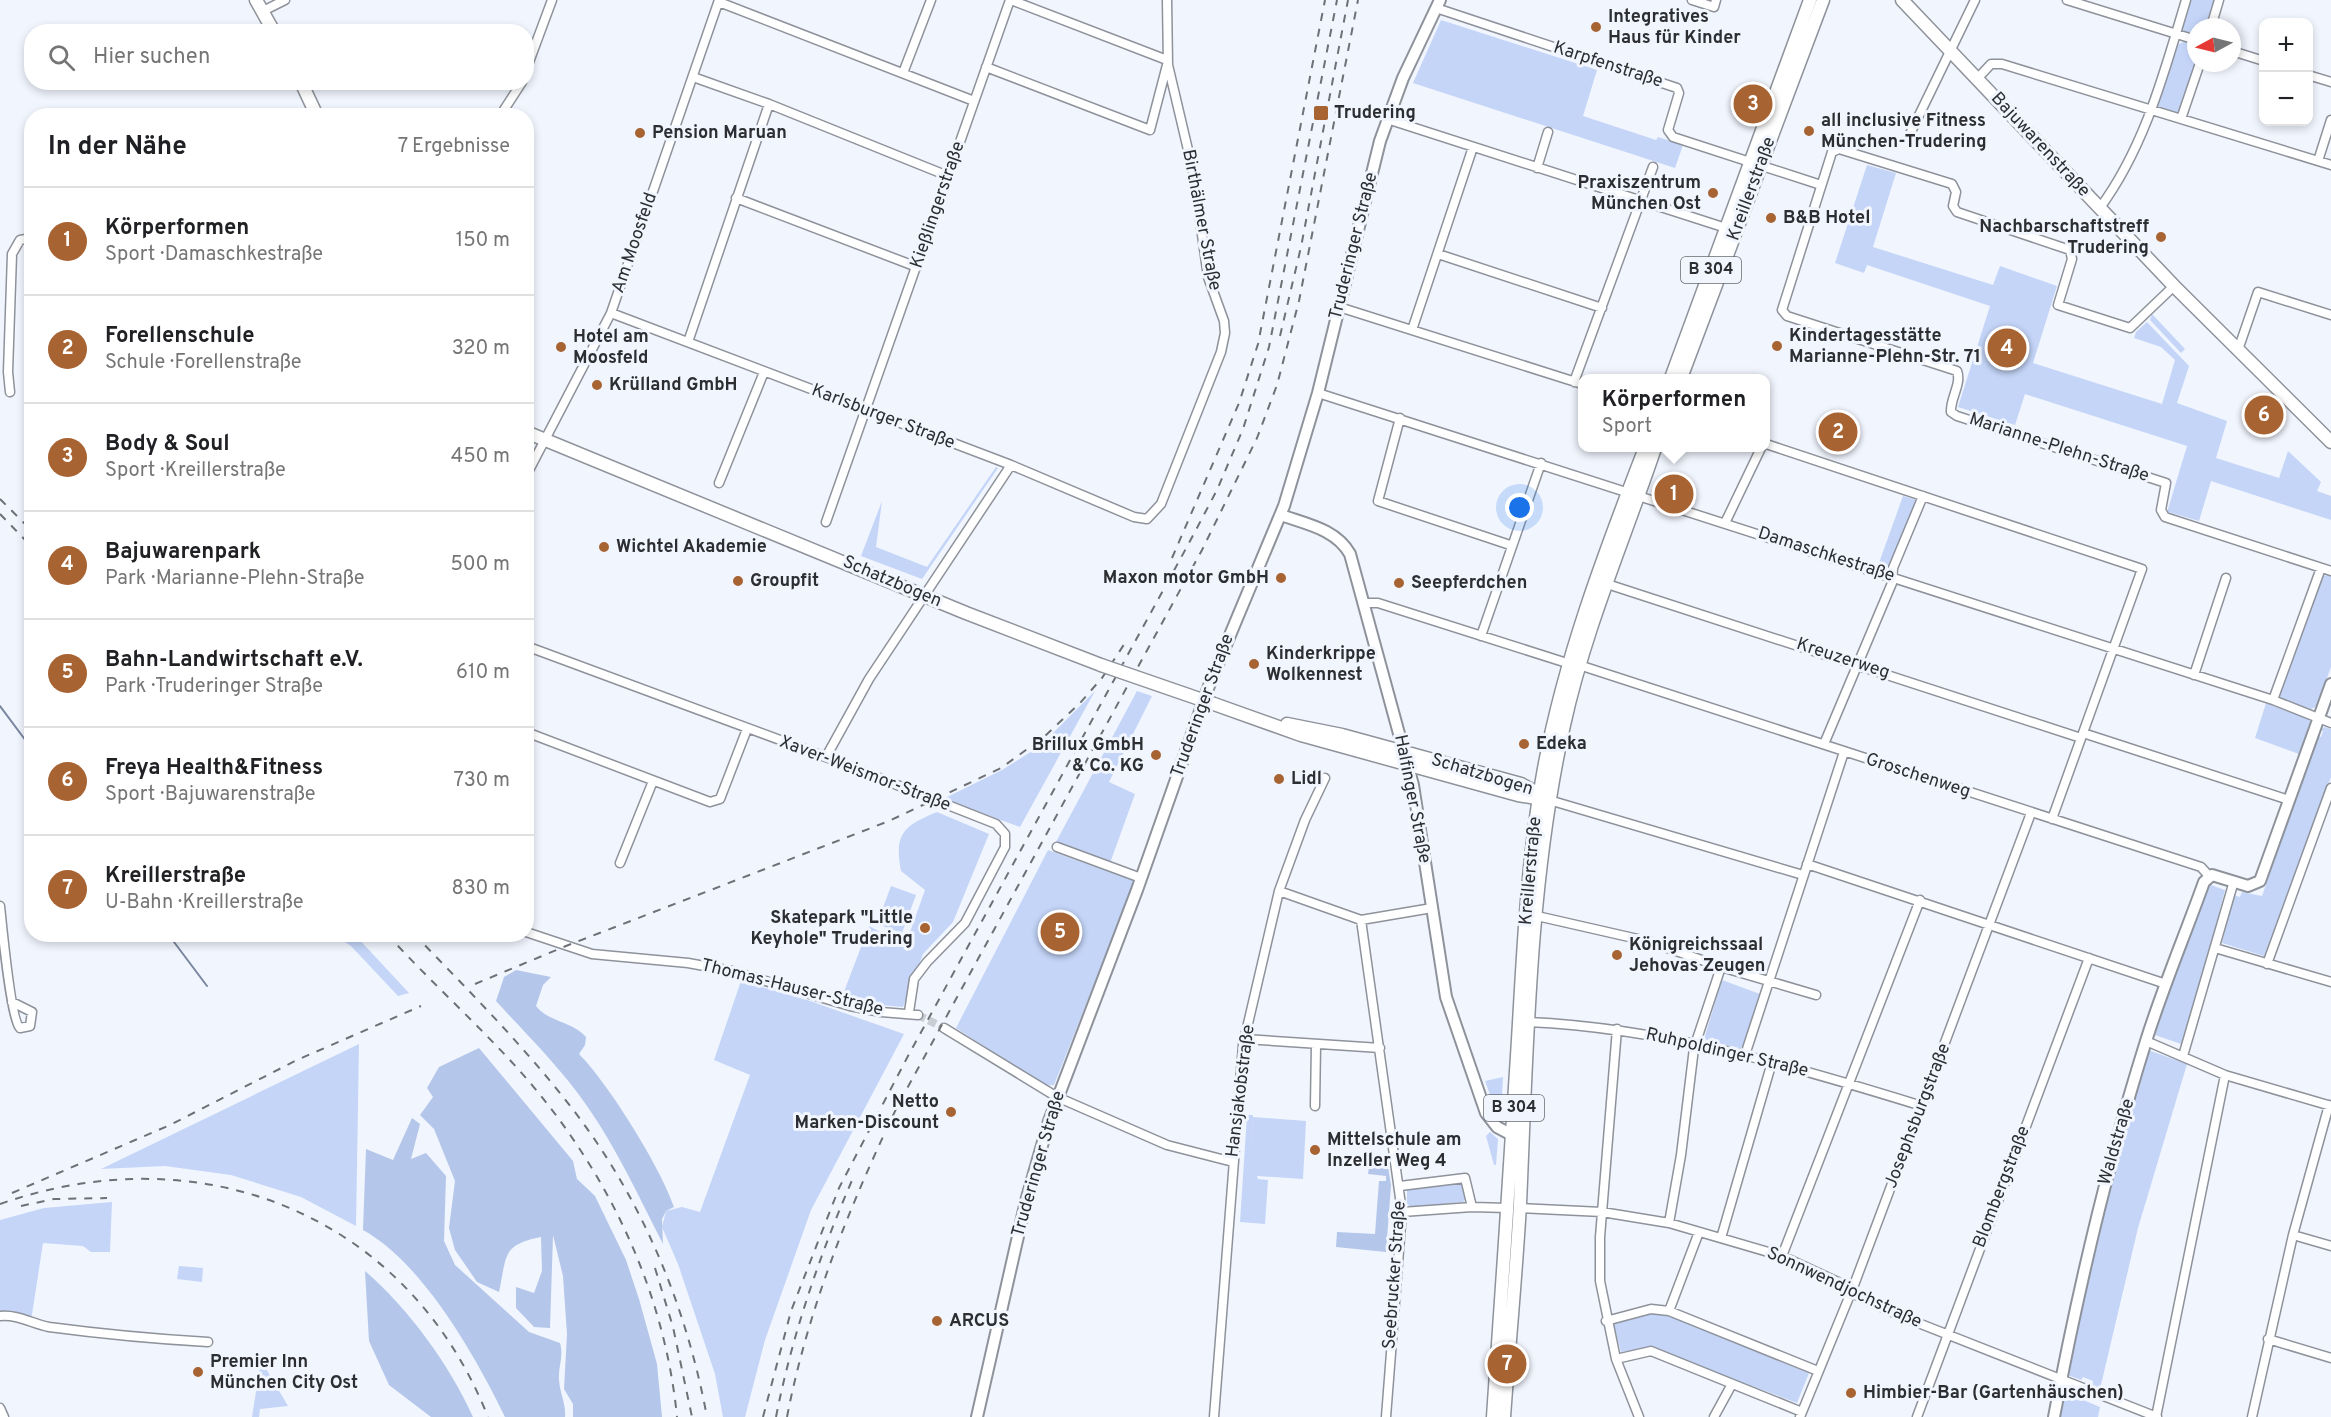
<!DOCTYPE html>
<html lang="de">
<meta charset="utf-8">
<style>
:root{--surface:#fff;--page:#f2f2f2;--text:#202124;--muted:#757577;--line:#e0e0e0;--accent:#a76332}
body{margin:0;font-family:Overpass,sans-serif;background:var(--page);color:var(--text)}
.controls{position:absolute;right:18px;top:18px;display:grid;overflow:hidden;border-radius:12px;box-shadow:0 3px 9px #0003}
.controls button{width:54px;height:54px;display:grid;place-items:center;padding:0;border:0;border-bottom:2px solid var(--line);background:var(--surface);color:var(--text);font:30px sans-serif}
.compass{position:absolute;left:2187px;top:18px;width:54px;height:54px;border-radius:50%;background:var(--surface);box-shadow:0 3px 9px #0003;rotate:263deg}
.you{position:absolute;left:1520px;top:508px;width:21px;height:21px;margin:-15px;border:4px solid #fff;border-radius:50%;background:#1a73e8;box-shadow:0 0 0 9px #1a73e833}
.badge{display:grid;place-items:center;width:39px;height:39px;border-radius:50%;background:var(--accent);color:#fff;font-size:20px;font-weight:700}
.pin{position:absolute;translate:-50% -50%;border:3px solid #fff;box-shadow:0 2px 6px #0006}
.popup{position:absolute;left:1578px;top:374px;width:192px;height:78px;box-sizing:border-box;display:grid;place-content:center;border-radius:12px;background:var(--surface);filter:drop-shadow(0 2px 4px #0005);font-size:20px;white-space:nowrap;color:var(--muted)}
.popup b{font-size:22px;color:var(--text)}
.popup::after{content:'';position:absolute;left:50%;top:100%;margin-left:-12px;border:12px solid transparent;border-top-color:var(--surface)}
.list{margin:0;padding:0;list-style:none}
h2{display:flex;justify-content:space-between;align-items:center;height:78px;margin:0;padding:0 24px;font-size:26px}
h2 small{font-size:20px;font-weight:400;color:var(--muted)}
.list li{display:grid;grid-template-columns:39px 1fr auto;gap:18px;align-items:center;box-sizing:border-box;height:108px;padding:0 24px;border-top:2px solid var(--line)}
.list b{display:block;font-size:22px;white-space:nowrap}
.list p{margin:0;font-size:20px;white-space:nowrap;color:var(--muted)}
.list em{font-size:20px;font-style:normal;color:var(--muted)}
.icon{flex:none;width:33px;height:33px;fill:none;stroke:currentColor;stroke-width:2;stroke-linecap:round;stroke-linejoin:round}
.map{position:relative;flex:none;width:2331px;height:1417px;overflow:hidden}
.search{position:absolute;background:var(--surface);box-shadow:0 3px 9px #0003;left:24px;top:24px;width:510px;height:66px;display:flex;align-items:center;gap:15px;box-sizing:border-box;padding:0 21px;border-radius:24px;color:var(--muted);font-size:22px}
.panel{position:absolute;background:var(--surface);box-shadow:0 3px 9px #0003;left:24px;top:108px;width:510px;height:834px;border-radius:24px}
.map>svg:first-child{display:block}
.green{fill:#c4d5f8}
.forest{fill:#b4c6e9}
.lines{fill:none;stroke-linecap:round;stroke-linejoin:round}
.stream{stroke:#7a86a0;stroke-width:2}
.minor-tunnel{stroke:#cacdd5;stroke-width:8;stroke-dasharray:8 4;stroke-linecap:butt}
.minor-casing{stroke:#8e929a;stroke-width:11}
.tertiary-casing{stroke:#8e929a;stroke-width:14}
.secondary-casing{stroke:#8e929a;stroke-width:15}
.primary-casing{stroke:#8e929a;stroke-width:15}
.minor{stroke:#fff;stroke-width:8}
.tertiary{stroke:#fff;stroke-width:10}
.secondary{stroke:#fff;stroke-width:12}
.primary{stroke:#fff;stroke-width:12}
.rail{stroke:#6d7075;stroke-width:2;stroke-dasharray:8 8;stroke-linecap:butt}
.secondary-bridge-casing{stroke:#8e929a;stroke-width:15;stroke-linecap:butt}
.secondary-bridge{stroke:#fff;stroke-width:12}
.poi-dot{fill:#a76332;stroke:#f1f5fe;stroke-width:2}
.labels{text-anchor:middle;dominant-baseline:central;stroke-width:6;stroke-linejoin:round;paint-order:stroke}
.shield{fill:#f1f5fe;stroke:#676a6e;stroke-width:1.5}
.shield-label{font-size:16px;font-weight:bold;fill:#2c2e31}
.poi-label{font-size:18px;font-weight:bold;fill:#2c2e31;stroke:#f1f5fe;text-anchor:start}
.street-label{font-size:18px;fill:#2c2e31;stroke:#f1f5fe}
</style>
<div class="map">
<svg width="2331" height="1417" viewBox="0 0 2331 1417">
<rect width="100%" height="100%" fill="#f1f5fe"/>
<path class="green" d="M2191 0H2215L2205 27H2196V35L2184 31 2182 27Z
M1441 20 1597 70 1583 116 1656 140 1658 137 1683 145 1675 168 1413 83Z
M2185 41 2196 45V63L2179 115 2157 108 2177 45Z
M1867 165 1896 173 1873 247 1993 285 2000 266 2057 286 2033 363 2162 404 2175 360 2161 347 2134 338 2136 332 2147 322 2189 366 2177 403 2227 421 2216 458 2279 478 2288 451 2321 482 2317 491 2331 496V520L2211 481 2199 521 2168 512V509L2187 446 2025 394 2015 425 1958 407 1990 306 1867 265 1864 273 1835 263Z
M2152 314 2185 349 2181 353 2150 320Z
M996 467 998 468 922 579 861 556 882 501 876 547 927 567Z
M1903 496 1916 500 1889 567 1879 563Z
M2327 575 2331 576V667L2317 706 2311 709 2281 699 2279 695 2321 577Z
M1095 691 1020 827 943 799 1002 770 1040 746Z
M1137 691 1152 696 1109 782 1135 794 1110 863 1056 842Z
M2266 703 2309 719 2310 722 2299 754 2255 738Z
M2325 727 2331 729V777L2264 956 2222 943 2233 895 2240 897 2242 892 2262 896 2318 736 2321 737 2323 731 2320 730Z
M937 812 989 834 953 922 923 954 903 1007 856 1003 842 997 869 926 911 948 913 934 910 932 925 890 901 871C894 834 903 826 937 812Z
M1048 850 1135 881 1054 1085 1045 1086 956 1028Z
M2208 884 2225 890 2184 1045 2155 1035 2172 984 2171 979Z
M891 886 916 895 902 933 877 924Z
M334 935H355L409 993 398 996 351 946Z
M1722 980 1760 994 1745 1042 1740 1049 1704 1039Z
M741 981 810 1001 904 1034 811 1210 765 1340 745 1417H723L715 1374 678 1264 662 1227 666 1211 682 1207 700 1212 750 1075 714 1060Z
M359 1044 356 1226 301 1197 231 1175 165 1166 101 1169Z
M2148 1050 2187 1064 2138 1228 2100 1389 2092 1386 2093 1381 2083 1377 2081 1380 2065 1374C2086 1265 2118 1157 2148 1050Z
M1503 1077 1501 1113 1497 1114 1485 1081Z
M1247 1115H1253L1249 1177 1253 1117 1306 1121 1303 1179 1257 1176 1258 1179 1268 1180 1265 1224 1240 1222Z
M1490 1132 1498 1139 1496 1165H1494L1486 1136Z
M1459 1182 1464 1184 1467 1198 1463 1202 1411 1207 1407 1204V1187Z
M112 1202 110 1252H91L83 1246 43 1243 31 1321 0 1314V1220L44 1208Z
M179 1266 203 1268 202 1282 177 1279Z
M1651 1313 1666 1315 1809 1373 1797 1403 1651 1348 1621 1352 1613 1322Z
M261 1360 288 1406 260 1409 259 1417H252Z
M2062 1391 2100 1407 2098 1417H2057Z"/>
<path class="forest" d="M516 970 551 977 543 985 536 1006C548 1022 572 1021 586 1037L585 1045 579 1054C608 1083 661 1168 674 1207L666 1211 662 1219 663 1244C639 1197 617 1149 587 1106 561 1068 527 1035 496 1001L504 977Z
M479 1048 573 1161 577 1179 595 1196 626 1260 639 1299 657 1364 662 1417H573V1404L564 1389 567 1334 563 1276 553 1235 550 1328 534 1327 516 1308V1287L534 1293 542 1271 541 1237C501 1245 507 1256 499 1292L477 1282 455 1250 449 1228 455 1181 434 1129 420 1115 433 1097 427 1088 439 1067Z
M412 1118 420 1124 411 1159 426 1153 446 1176 444 1241 455 1265 529 1332 560 1343C564 1357 558 1366 559 1380 560 1394 566 1403 565 1417H505C476 1357 423 1263 363 1230L366 1149 393 1160Z
M1369 1167H1388L1391 1185 1386 1252 1336 1247 1337 1232 1375 1234 1379 1181H1386V1176L1368 1174Z
M365 1271C409 1309 449 1364 473 1417H431L389 1385 369 1341Z"/>
<g class="lines">
<path class="stream" d="M0 706 32 749
M168 934 207 986"/>
<path class="minor-tunnel" d="M918 1015 944 1028"/>
<defs>
<path id="minor" d="M1011 0 1167 60
M1692 0 1714 7 1716 0
M2067 0 2196 40
M719 2 974 101
M1436 8 1677 88 1679 93 1668 130 1673 137 1821 185
M263 11 285 0
M2211 27 2219 0
M2232 51 2264 61
M986 67 1150 130 1167 65
M526 70 552 0
M903 73 931 0
M2308 75 2331 82
M693 77 769 104 948 176
M1977 79 1991 64H2002L2331 165
M500 116 522 82
M1387 119 1726 228
M2181 119 2200 63
M1908 138 1975 0
M2318 161 2331 120
M1537 168 1548 132
M736 198 917 267
M2099 209C2145 147 2164 73 2186 0
M1438 254 1602 308
M2174 286 2130 328 2058 305 2072 259 2070 250 1957 212 1953 206 1956 192 1952 184 1839 149 1832 152 1782 310 1787 316 1957 371C1962 384 1950 398 1951 412L1957 416 2166 483 2161 510 2165 517 2331 571
M1339 307 1582 384
M611 313 1011 465 1134 517 1147 519 1161 504 1221 352 1225 333 1224 321 1208 277 1193 171 1168 65 1167 0
M1412 330 1473 147
M688 342 769 104
M2238 350 2258 292 2331 315
M1574 382 1653 167
M10 392 8 372 12 254 20 240 32 238
M1318 393 2273 700 2331 723
M1400 418 1378 501 1510 545
M1766 444 2142 569 2052 819
M526 476 611 313 719 0
M719 483 764 372
M826 522 1010 0
M1725 523 1761 448
M1604 583 2081 738
M1364 603H1378L1570 664
M1481 636 1541 463
M526 646 826 757 996 824 1005 834V847L965 923 927 962 914 979 909 1012
M1579 665 2201 867 2209 876
M2194 675 2226 578
M2273 700 2321 568
M526 732 710 802 720 799 747 729
M2083 733 2289 800
M1824 744 1892 583 1893 568 1923 496
M826 757 869 679 1011 465
M1549 800 1803 875
M1057 847 1141 878
M620 863 653 781
M1807 864 2166 984
M1279 891 1361 920 1432 908
M0 906C2 925 11 1021 20 1028L30 1026 32 1012 12 1002
M1537 916 1651 942 1721 967 1816 995
M1361 920 1402 1212 1386 1417
M526 932 592 954 688 963 732 971 850 1006 881 1012 918 1015
M2215 948 2331 982
M2267 964 2331 788
M1528 1022C1664 1028 1793 1066 1922 1106
M944 1028 1057 1097 1167 1145 1233 1162
M1617 1029 1600 1237V1281L1616 1359 1639 1417
M1245 1039 1380 1048
M2146 1041 2225 1075 2331 1106
M1745 1055 1844 752
M2183 1056 2234 881
M1315 1106 1316 1045
M1400 1186 1465 1178 1472 1207
M1519 1208 1602 1212 1669 1223 1782 1256 1838 1282 1858 1296 1903 1317 2157 1417
M1402 1212 1472 1207 1507 1208
M1669 1223 1681 1155 1694 1048 1721 967
M2293 1235 2331 1246
M1721 1238 1772 1062
M1782 1256 1920 900
M1669 1311 1699 1232
M0 1316C17 1314 33 1324 49 1327 102 1334 155 1339 208 1342
M1606 1321 1651 1309 1669 1311 1818 1371
M2268 1339 2331 1358
M1616 1359 1651 1351 1802 1412
M0 1408 4 1417
M1214 1417 1243 1045 1279 891 1305 820 1325 778
M1714 1417 1732 1384
M1800 1417 1854 1285 2031 813
M1917 1417 2089 958
M2156 1417 2225 1075
M2252 1417 2293 1235 2329 1105"/>
<path id="tertiary" d="M1281 515C1306 524 1336 529 1350 554L1413 785 1446 997 1486 1113 1497 1127 1512 1135
M977 1417 1026 1201 1049 1121 1137 890 1210 683 1284 506 1318 393 1380 141 1403 78 1440 0
M2054 1417C2078 1290 2107 1165 2146 1041 2163 987 2185 935 2204 882L2212 875 2248 886 2260 881 2331 684"/>
<path id="secondary" d="M256 0 274 32
M1902 0 2174 286 2331 442
M301 82 317 116
M526 432 966 613 1101 665
M1214 704 1301 735 1518 795 1548 800
M1287 724 1342 735 1521 784 1546 798"/>
<path id="primary" d="M1671 378 1810 0
M1681 378 1823 0
M1493 1417C1501 1297 1510 1176 1517 1056 1523 962 1526 866 1543 774 1563 662 1604 554 1645 448
M1504 1417C1509 1346 1516 1275 1520 1204 1527 1045 1529 882 1564 725 1585 629 1624 540 1655 448"/>
</defs>
<use href="#minor" class="minor-casing"/>
<use href="#tertiary" class="tertiary-casing"/>
<use href="#secondary" class="secondary-casing"/>
<use href="#primary" class="primary-casing"/>
<use href="#minor" class="minor"/>
<use href="#tertiary" class="tertiary"/>
<use href="#secondary" class="secondary"/>
<use href="#primary" class="primary"/>
<path class="rail" d="M1280 336 1301 247 1348 0
M0 499 32 531
M0 514 32 547
M1172 558 1239 403 1258 344 1325 0
M387 934C434 986 487 1032 532 1085 611 1179 665 1294 677 1417
M414 934C468 990 523 1045 571 1107 641 1197 686 1304 707 1417
M475 984 566 946 889 821 1001 768 1044 737 1080 703 1102 678 1125 643
M12 1193 170 1125 297 1060 421 1006
M0 1204C202 1133 408 1215 488 1417
M21 1206 54 1199 107 1198
M655 1268 673 1327 692 1417
M763 1417 791 1311 839 1188 908 1056 1189 543 1217 490 1243 429 1269 347 1337 0
M776 1417C792 1335 820 1254 853 1178
M787 1417C808 1308 850 1205 898 1105L1202 550 1257 438 1277 385 1299 301 1358 0"/>
<defs>
<path id="secondary-bridge" d="M1101 665 1214 704"/>
</defs>
<use href="#secondary-bridge" class="secondary-bridge-casing"/>
<use href="#secondary-bridge" class="secondary-bridge"/>
</g>
<g class="poi-dot">
<circle cx="1596" cy="27" r="6"/>
<rect x="1313" y="105" width="16" height="16" rx="3"/>
<circle cx="1809" cy="131" r="6"/>
<circle cx="640" cy="133" r="6"/>
<circle cx="1713" cy="193" r="6"/>
<circle cx="1771" cy="218" r="6"/>
<circle cx="2161" cy="237" r="6"/>
<circle cx="1777" cy="346" r="6"/>
<circle cx="561" cy="347" r="6"/>
<circle cx="597" cy="385" r="6"/>
<circle cx="604" cy="547" r="6"/>
<circle cx="1281" cy="578" r="6"/>
<circle cx="738" cy="581" r="6"/>
<circle cx="1399" cy="583" r="6"/>
<circle cx="1254" cy="664" r="6"/>
<circle cx="1524" cy="744" r="6"/>
<circle cx="1156" cy="755" r="6"/>
<circle cx="1279" cy="779" r="6"/>
<circle cx="925" cy="928" r="6"/>
<circle cx="1617" cy="955" r="6"/>
<circle cx="951" cy="1112" r="6"/>
<circle cx="1315" cy="1150" r="6"/>
<circle cx="937" cy="1321" r="6"/>
<circle cx="198" cy="1372" r="6"/>
<circle cx="1851" cy="1393" r="6"/>
</g>
<g class="labels">
<g class="shield">
<rect x="1681" y="257" width="60" height="26" rx="4.5"/>
<rect x="1484" y="1095" width="60" height="26" rx="4.5"/>
</g>
<g class="shield-label">
<text x="1711" y="270">B 304</text>
<text x="1514" y="1108">B 304</text>
</g>
<g class="poi-label">
<text x="1608" y="17">Integratives<tspan x="1608" dy="21">Haus für Kinder</tspan></text>
<text x="1334" y="113">Trudering</text>
<text x="1821" y="121">all inclusive Fitness<tspan x="1821" dy="21">München-Trudering</tspan></text>
<text x="652" y="133">Pension Maruan</text>
<text x="1701" y="183" text-anchor="end">Praxiszentrum<tspan x="1701" dy="21">München Ost</tspan></text>
<text x="1783" y="218">B&amp;B Hotel</text>
<text x="2149" y="227" text-anchor="end">Nachbarschaftstreff<tspan x="2149" dy="21">Trudering</tspan></text>
<text x="1789" y="336">Kindertagesstätte<tspan x="1789" dy="21">Marianne-Plehn-Str. 71</tspan></text>
<text x="573" y="337">Hotel am<tspan x="573" dy="21">Moosfeld</tspan></text>
<text x="609" y="385">Krülland GmbH</text>
<text x="616" y="547">Wichtel Akademie</text>
<text x="1269" y="578" text-anchor="end">Maxon motor GmbH</text>
<text x="750" y="581">Groupfit</text>
<text x="1411" y="583">Seepferdchen</text>
<text x="1266" y="654">Kinderkrippe<tspan x="1266" dy="21">Wolkennest</tspan></text>
<text x="1536" y="744">Edeka</text>
<text x="1144" y="745" text-anchor="end">Brillux GmbH<tspan x="1144" dy="21">&amp; Co. KG</tspan></text>
<text x="1291" y="779">Lidl</text>
<text x="913" y="918" text-anchor="end">Skatepark "Little<tspan x="913" dy="21">Keyhole" Trudering</tspan></text>
<text x="1629" y="945">Königreichssaal<tspan x="1629" dy="21">Jehovas Zeugen</tspan></text>
<text x="939" y="1102" text-anchor="end">Netto<tspan x="939" dy="21">Marken-Discount</tspan></text>
<text x="1327" y="1140">Mittelschule am<tspan x="1327" dy="21">Inzeller Weg 4</tspan></text>
<text x="949" y="1321">ARCUS</text>
<text x="210" y="1362">Premier Inn<tspan x="210" dy="21">München City Ost</tspan></text>
<text x="1863" y="1393">Himbier-Bar (Gartenhäuschen)</text>
</g>
<g class="street-label">
<text transform="translate(1608 65) rotate(18)">Karpfenstraße</text>
<text transform="translate(2040 145) rotate(47)">Bajuwarenstraße</text>
<text transform="translate(1752 189) rotate(-70)">Kreillerstraße</text>
<text transform="translate(938 205) rotate(-71)">Kießlingerstraße</text>
<text transform="translate(1201 220) rotate(79)">Birthälmer Straße</text>
<text transform="translate(635 243) rotate(-71)">Am Moosfeld</text>
<text transform="translate(1354 246) rotate(-76)">Truderinger Straße</text>
<text transform="translate(883 417) rotate(21)">Karlsburger Straße</text>
<text transform="translate(2059 448) rotate(18)">Marianne-Plehn-Straße</text>
<text transform="translate(1826 555) rotate(18)">Damaschkestraße</text>
<text transform="translate(892 582) rotate(23)">Schatzbogen</text>
<text transform="translate(1843 659) rotate(18)">Kreuzerweg</text>
<text transform="translate(1203 706) rotate(-70)">Truderinger Straße</text>
<text transform="translate(865 774) rotate(21)">Xaver-Weismor-Straße</text>
<text transform="translate(1482 775) rotate(17)">Schatzbogen</text>
<text transform="translate(1918 776) rotate(18)">Groschenweg</text>
<text transform="translate(1412 799) rotate(79)">Halfinger Straße</text>
<text transform="translate(1531 871) rotate(-85)">Kreillerstraße</text>
<text transform="translate(792 988) rotate(14)">Thomas-Hauser-Straße</text>
<text transform="translate(1727 1053) rotate(13)">Ruhpoldinger Straße</text>
<text transform="translate(1241 1091) rotate(-83)">Hansjakobstraße</text>
<text transform="translate(1918 1116) rotate(-69)">Josephsburgstraße</text>
<text transform="translate(2117 1142) rotate(-74)">Waldstraße</text>
<text transform="translate(1039 1164) rotate(-74)">Truderinger Straße</text>
<text transform="translate(2002 1187) rotate(-69)">Blombergstraße</text>
<text transform="translate(1395 1275) rotate(-86)">Seebrucker Straße</text>
<text transform="translate(1844 1288) rotate(25)">Sonnwendjochstraße</text>
</g>
</g>
</svg>
<div class="controls">
<button>+</button>
<button>−</button>
</div>
<svg class="compass" viewBox="-18 -18 36 36"><path d="M0-13l5 13h-10z" fill="#e53935"/><path d="M0 13l5-13h-10z" fill="#757577"/></svg>
<div class="you"></div>
<div class="pin badge" style="left:1674px;top:494px">1</div>
<div class="popup"><b>Körperformen</b>Sport</div>
<div class="pin badge" style="left:1838px;top:432px">2</div>
<div class="pin badge" style="left:1753px;top:104px">3</div>
<div class="pin badge" style="left:2007px;top:348px">4</div>
<div class="pin badge" style="left:1060px;top:932px">5</div>
<div class="pin badge" style="left:2264px;top:415px">6</div>
<div class="pin badge" style="left:1507px;top:1364px">7</div>
<div class="search"><svg class="icon" aria-label="search" viewBox="0 0 24 24"><circle cx="10" cy="10" r="6"/><path d="M15 15l6 6"/></svg>Hier suchen</div>
<section class="panel">
<h2>In der Nähe<small>7 Ergebnisse</small></h2>
<ul class="list">
<li><span class="badge">1</span><div><b>Körperformen</b><p>Sport · Damaschkestraße</p></div><em>150 m</em></li>
<li><span class="badge">2</span><div><b>Forellenschule</b><p>Schule · Forellenstraße</p></div><em>320 m</em></li>
<li><span class="badge">3</span><div><b>Body &amp; Soul</b><p>Sport · Kreillerstraße</p></div><em>450 m</em></li>
<li><span class="badge">4</span><div><b>Bajuwarenpark</b><p>Park · Marianne-Plehn-Straße</p></div><em>500 m</em></li>
<li><span class="badge">5</span><div><b>Bahn-Landwirtschaft e.V.</b><p>Park · Truderinger Straße</p></div><em>610 m</em></li>
<li><span class="badge">6</span><div><b>Freya Health&amp;Fitness</b><p>Sport · Bajuwarenstraße</p></div><em>730 m</em></li>
<li><span class="badge">7</span><div><b>Kreillerstraße</b><p>U-Bahn · Kreillerstraße</p></div><em>830 m</em></li>
</ul>
</section>
</div>
